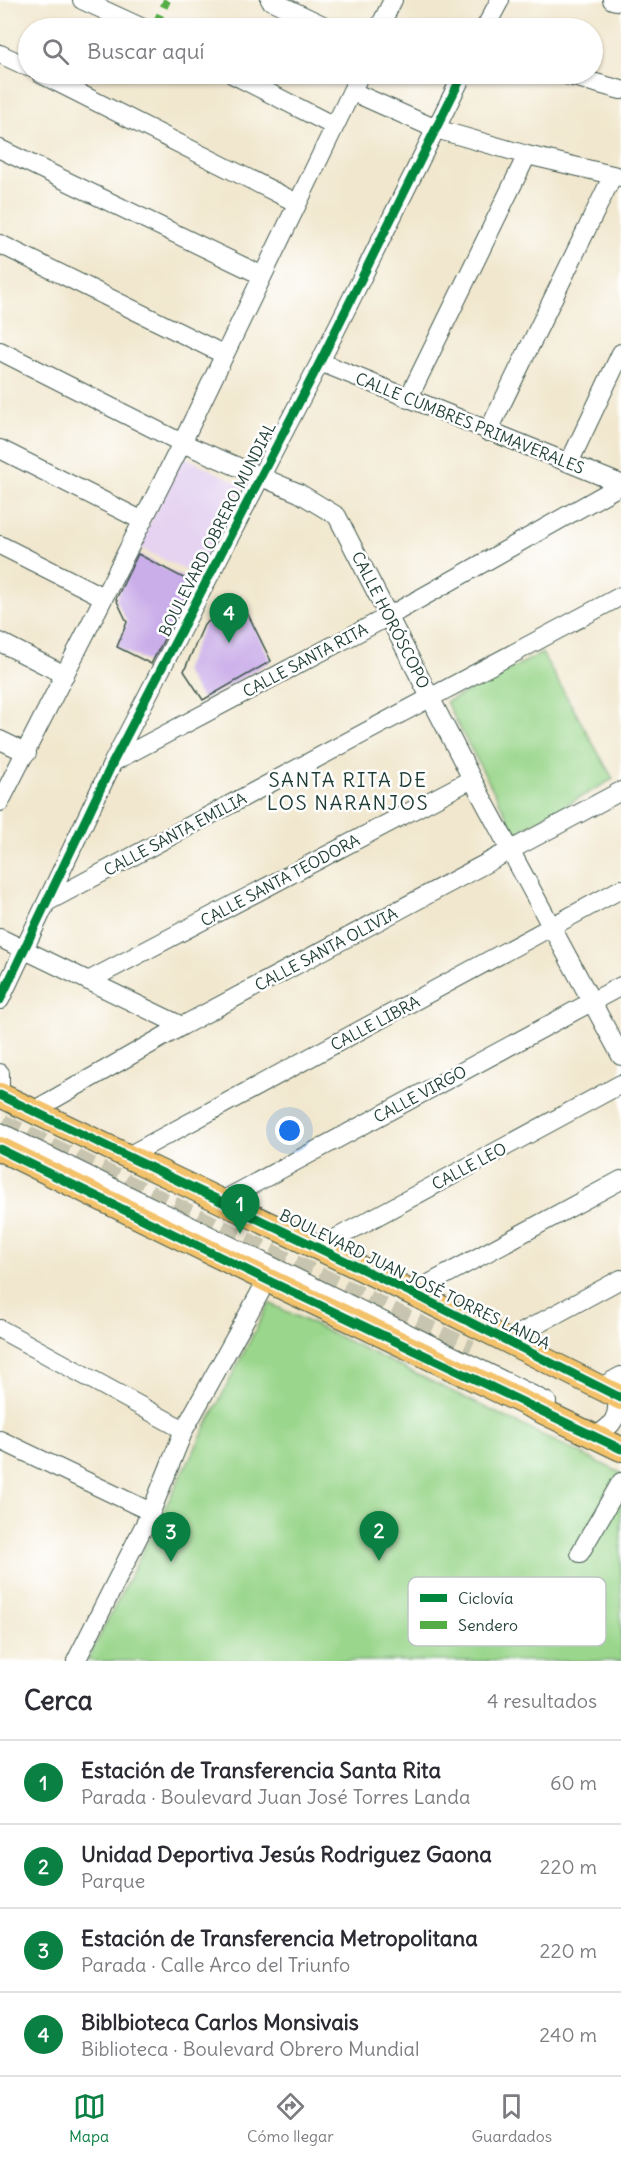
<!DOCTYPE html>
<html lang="es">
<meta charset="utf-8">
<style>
:root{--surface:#fff;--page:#f7f7f7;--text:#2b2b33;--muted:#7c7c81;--line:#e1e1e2;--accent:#0b8043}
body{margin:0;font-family:Delius,sans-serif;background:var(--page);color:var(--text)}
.you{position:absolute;left:290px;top:1131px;width:21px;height:21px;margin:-15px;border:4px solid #fff;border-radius:50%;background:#1a73e8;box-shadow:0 0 0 9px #1a73e833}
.badge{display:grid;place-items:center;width:39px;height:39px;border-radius:50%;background:var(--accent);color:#fff;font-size:20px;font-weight:700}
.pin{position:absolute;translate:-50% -50px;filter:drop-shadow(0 2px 3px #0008)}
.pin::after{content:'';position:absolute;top:32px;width:21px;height:18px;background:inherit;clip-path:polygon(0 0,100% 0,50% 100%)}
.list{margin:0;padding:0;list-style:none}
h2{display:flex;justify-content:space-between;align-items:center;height:78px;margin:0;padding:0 24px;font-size:26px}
h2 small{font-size:20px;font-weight:400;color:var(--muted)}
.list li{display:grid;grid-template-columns:39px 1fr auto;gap:18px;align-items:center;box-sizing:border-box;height:84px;padding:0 24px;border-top:2px solid var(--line)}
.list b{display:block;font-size:22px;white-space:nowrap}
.list p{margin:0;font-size:20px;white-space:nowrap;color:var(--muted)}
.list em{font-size:20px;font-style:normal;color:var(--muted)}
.icon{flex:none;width:33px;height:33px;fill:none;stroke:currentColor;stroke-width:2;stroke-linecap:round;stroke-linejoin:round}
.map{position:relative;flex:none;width:621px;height:1661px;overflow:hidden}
.search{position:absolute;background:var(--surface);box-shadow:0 2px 4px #0004;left:18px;right:18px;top:18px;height:66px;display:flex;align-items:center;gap:15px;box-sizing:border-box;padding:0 21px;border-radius:33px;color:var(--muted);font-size:22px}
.sheet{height:414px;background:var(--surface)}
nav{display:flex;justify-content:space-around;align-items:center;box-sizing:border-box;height:84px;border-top:2px solid var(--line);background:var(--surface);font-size:16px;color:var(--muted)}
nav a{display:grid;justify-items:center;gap:3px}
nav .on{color:var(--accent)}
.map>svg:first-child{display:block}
.built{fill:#e5d3f1}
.green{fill:#9ad68b;stroke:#5c8a60;stroke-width:1.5}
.building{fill:#caaee9}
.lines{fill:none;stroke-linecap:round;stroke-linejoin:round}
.minor-tunnel{stroke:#c7c5af;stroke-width:18;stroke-dasharray:18 9;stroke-linecap:butt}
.minor-casing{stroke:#3e564b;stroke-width:20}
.major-casing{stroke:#3e564b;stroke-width:26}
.minor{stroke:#fff;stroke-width:18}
.major{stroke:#f3c26a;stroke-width:24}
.quiet{stroke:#52ad45;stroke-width:8;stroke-dasharray:15 8;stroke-linecap:butt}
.cycleway-casing{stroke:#fff;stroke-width:13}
.cycleway{stroke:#00873e;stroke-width:9}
.labels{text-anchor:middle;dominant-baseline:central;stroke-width:5;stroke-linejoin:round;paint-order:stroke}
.street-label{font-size:16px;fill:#1f3d34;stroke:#fff}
.quarter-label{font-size:20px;letter-spacing:1.5px;fill:#1f3d34;stroke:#fff}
.key{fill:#fff;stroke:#bcc5c2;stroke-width:1.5}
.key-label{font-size:16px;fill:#1f3d34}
</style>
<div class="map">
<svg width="621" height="1661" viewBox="0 0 621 1661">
<rect width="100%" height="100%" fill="#fff"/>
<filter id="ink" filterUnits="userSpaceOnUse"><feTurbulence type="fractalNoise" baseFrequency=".0167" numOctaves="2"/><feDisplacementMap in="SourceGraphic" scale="12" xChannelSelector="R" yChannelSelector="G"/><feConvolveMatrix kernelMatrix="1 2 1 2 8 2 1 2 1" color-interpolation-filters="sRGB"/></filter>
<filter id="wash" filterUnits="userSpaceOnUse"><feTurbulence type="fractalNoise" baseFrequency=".008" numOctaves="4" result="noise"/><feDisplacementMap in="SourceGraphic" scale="24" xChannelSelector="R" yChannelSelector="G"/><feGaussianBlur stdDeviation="1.35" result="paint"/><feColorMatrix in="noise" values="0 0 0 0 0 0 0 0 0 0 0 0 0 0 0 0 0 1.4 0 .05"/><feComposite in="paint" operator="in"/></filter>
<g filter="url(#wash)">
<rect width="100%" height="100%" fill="#f1e7ce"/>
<path class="built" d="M183 456 244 486 198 576 138 547Z"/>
<path class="green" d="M542 653 613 779 516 833 446 702Z
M269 1303 621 1473V1661H87Z"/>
<g id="blocks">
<path class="building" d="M138 554 193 583 151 664 117 647 127 622 116 599Z
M240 598 271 661 203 700 184 671 204 625Z"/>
</g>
</g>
<g filter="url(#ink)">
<use href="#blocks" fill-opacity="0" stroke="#3e564b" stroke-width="1.5"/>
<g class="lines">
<path class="minor-tunnel" d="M3 1123 471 1349"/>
<defs>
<path id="minor" d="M82 0 143 28
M270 0 329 28
M612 0 621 2
M379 28 393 0
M485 28 500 0
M0 54 28 67
M41 74 297 203
M232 74 334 126
M563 74 621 90
M353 92 436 129 527 155 621 177
M0 149 261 275
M0 244 223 354
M0 351 182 443 299 493 337 516 472 779 621 1056
M320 362 621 484
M408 399 527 155
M488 432 613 175
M0 449 143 521
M569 463 621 353
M0 545 103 597
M0 642 65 675
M0 740 27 753
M113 762 389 616 621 485
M0 802 182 443 360 74
M47 902 621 596
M0 938 182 1026
M88 981 472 779
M0 1000 113 762 320 362 463 74
M0 1073V1086
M33 1111 182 1026 621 791
M0 1132 547 1402
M128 1156 621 889
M220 1202 621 986
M318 1248 621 1084
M412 1293 621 1180
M0 1329 184 1430
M508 1340 621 1279
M601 1387 621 1376
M603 1431C617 1422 620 1409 615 1394
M0 1440 151 1512
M580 1553 621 1482
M76 1661 151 1512 184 1430 267 1280"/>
<path id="major" d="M0 1095 412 1293 621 1398
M0 1149 267 1280 621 1449"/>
</defs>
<use href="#minor" class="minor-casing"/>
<use href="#major" class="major-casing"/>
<use href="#minor" class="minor"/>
<use href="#major" class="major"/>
<path class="quiet" d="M154 28 167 0"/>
<defs>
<path id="cycleway" d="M0 1000 113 762 320 362 463 74
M0 1095 412 1293 621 1398
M0 1149 267 1280 621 1449"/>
</defs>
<use href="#cycleway" class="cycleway-casing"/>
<use href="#cycleway" class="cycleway"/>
</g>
</g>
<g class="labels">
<g class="street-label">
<text transform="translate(470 423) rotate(22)">CALLE CUMBRES PRIMAVERALES</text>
<text transform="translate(217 529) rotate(-63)">BOULEVARD OBRERO MUNDIAL</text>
<text transform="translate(391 620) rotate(63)">CALLE HORÓSCOPO</text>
<text transform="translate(305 660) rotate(-28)">CALLE SANTA RITA</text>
<text transform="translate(175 834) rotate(-28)">CALLE SANTA EMILIA</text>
<text transform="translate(280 880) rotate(-28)">CALLE SANTA TEODORA</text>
<text transform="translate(326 949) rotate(-28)">CALLE SANTA OLIVIA</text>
<text transform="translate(375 1023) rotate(-28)">CALLE LIBRA</text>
<text transform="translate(420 1094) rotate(-28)">CALLE VIRGO</text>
<text transform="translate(469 1166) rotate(-28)">CALLE LEO</text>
<text transform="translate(415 1279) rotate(26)">BOULEVARD JUAN JOSÉ TORRES LANDA</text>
</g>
<g class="quarter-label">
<text x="348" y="779">SANTA RITA DE<tspan x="348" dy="23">LOS NARANJOS</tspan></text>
</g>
</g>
<rect x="408" y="1577" width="198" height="69" rx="9" class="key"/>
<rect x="420" y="1594" width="27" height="8" fill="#00873e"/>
<rect x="420" y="1621" width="27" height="8" fill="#52ad45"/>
<g class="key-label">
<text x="458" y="1604">Ciclovía</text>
<text x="458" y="1631">Sendero</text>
</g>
</svg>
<div class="you"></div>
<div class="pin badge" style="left:240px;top:1234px">1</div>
<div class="pin badge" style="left:379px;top:1561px">2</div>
<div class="pin badge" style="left:171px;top:1562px">3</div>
<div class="pin badge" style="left:229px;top:643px">4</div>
<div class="search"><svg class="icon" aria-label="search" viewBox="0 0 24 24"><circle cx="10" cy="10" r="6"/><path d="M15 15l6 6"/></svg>Buscar aquí</div>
</div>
<section class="sheet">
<h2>Cerca<small>4 resultados</small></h2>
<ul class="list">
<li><span class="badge">1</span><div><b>Estación de Transferencia Santa Rita</b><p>Parada · Boulevard Juan José Torres Landa</p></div><em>60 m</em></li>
<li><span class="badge">2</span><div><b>Unidad Deportiva Jesús Rodriguez Gaona</b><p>Parque</p></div><em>220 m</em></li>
<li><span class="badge">3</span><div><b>Estación de Transferencia Metropolitana</b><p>Parada · Calle Arco del Triunfo</p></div><em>220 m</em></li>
<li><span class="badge">4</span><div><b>Biblbioteca Carlos Monsivais</b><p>Biblioteca · Boulevard Obrero Mundial</p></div><em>240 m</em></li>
</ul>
</section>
<nav>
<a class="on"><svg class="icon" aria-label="map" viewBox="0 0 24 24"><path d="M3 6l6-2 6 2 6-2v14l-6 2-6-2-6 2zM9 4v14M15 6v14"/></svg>Mapa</a>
<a><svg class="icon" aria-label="directions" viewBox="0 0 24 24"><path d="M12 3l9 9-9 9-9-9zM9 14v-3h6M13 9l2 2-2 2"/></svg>Cómo llegar</a>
<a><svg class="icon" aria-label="saved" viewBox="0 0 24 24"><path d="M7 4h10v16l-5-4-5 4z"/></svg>Guardados</a>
</nav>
